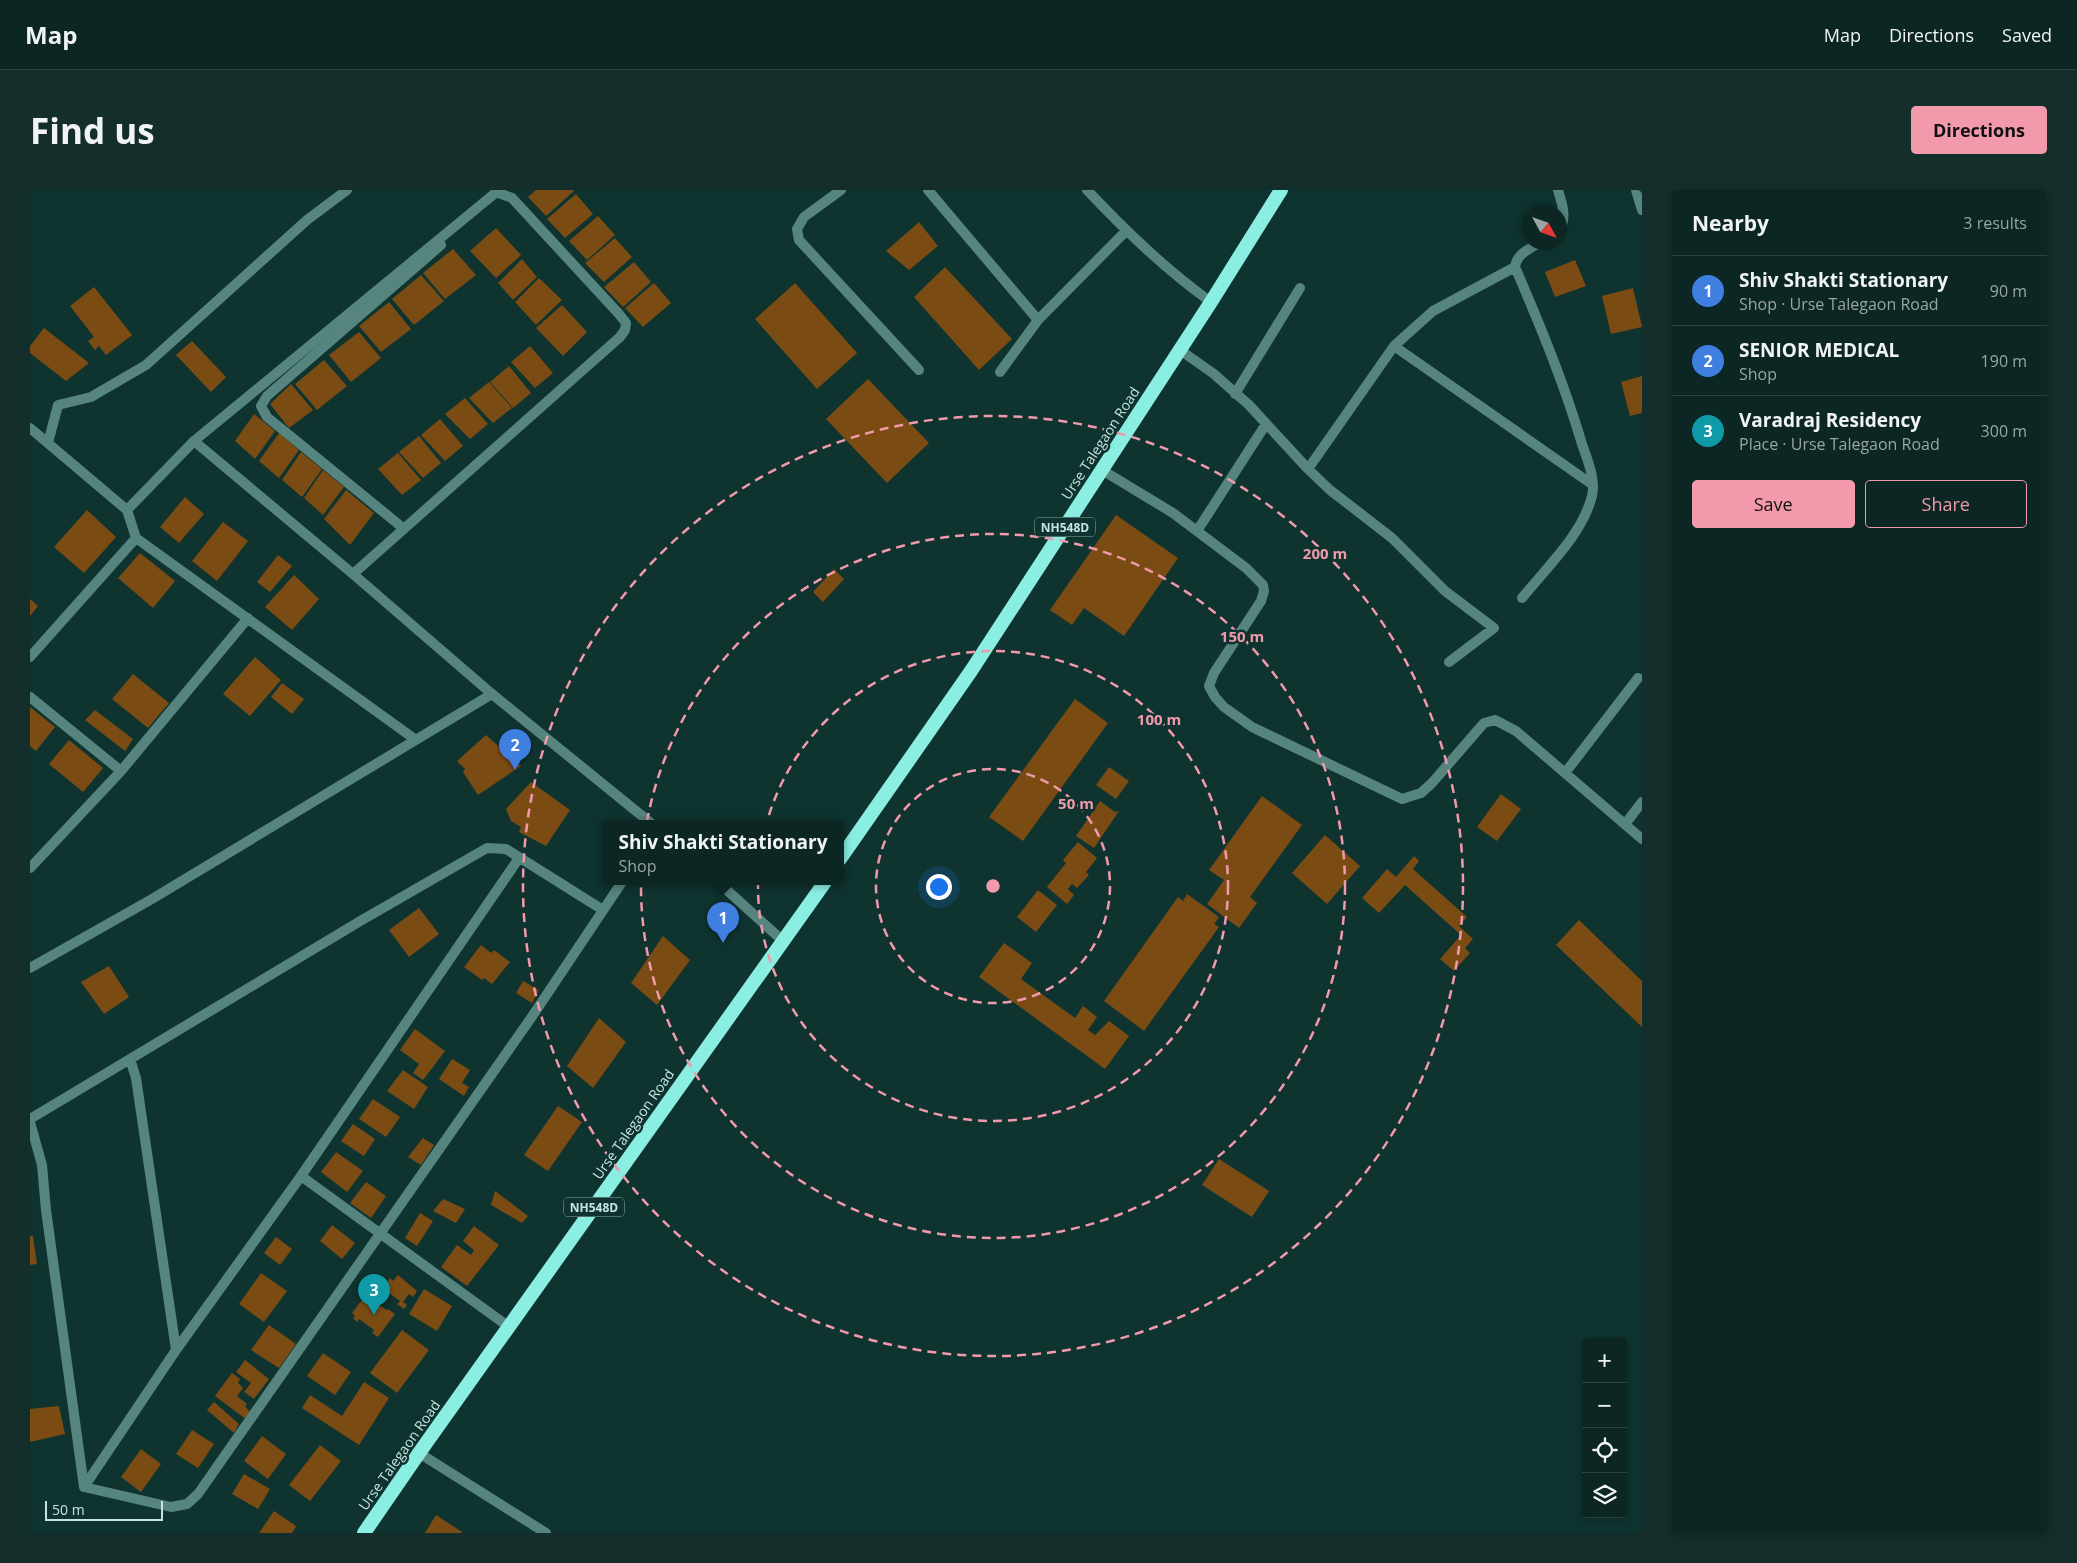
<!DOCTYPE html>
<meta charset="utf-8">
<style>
:root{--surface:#0b2623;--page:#142e2b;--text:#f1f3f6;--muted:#9aa5a6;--line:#2b4341;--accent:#f29aac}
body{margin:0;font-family:"Open Sans",sans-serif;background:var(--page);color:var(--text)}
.controls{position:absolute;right:15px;bottom:15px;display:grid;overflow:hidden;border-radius:5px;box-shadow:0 2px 8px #0003}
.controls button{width:45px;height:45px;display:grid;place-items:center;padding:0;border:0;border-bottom:1px solid var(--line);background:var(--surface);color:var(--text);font:25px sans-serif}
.compass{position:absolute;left:1492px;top:15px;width:45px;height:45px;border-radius:50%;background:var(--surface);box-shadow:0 2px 8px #0003;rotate:130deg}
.scale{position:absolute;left:15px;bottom:12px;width:118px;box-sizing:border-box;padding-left:5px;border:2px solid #c4e4e0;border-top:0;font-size:14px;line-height:18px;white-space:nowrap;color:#c4e4e0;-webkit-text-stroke:4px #0f332f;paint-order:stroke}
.you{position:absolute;left:908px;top:696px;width:18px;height:18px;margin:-12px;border:4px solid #fff;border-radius:50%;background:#1a73e8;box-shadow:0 0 0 8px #1a73e833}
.badge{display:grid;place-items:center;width:32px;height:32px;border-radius:50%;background:var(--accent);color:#fff;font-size:16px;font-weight:700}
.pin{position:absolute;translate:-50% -41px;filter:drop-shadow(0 1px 2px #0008)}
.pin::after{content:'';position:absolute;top:26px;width:18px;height:15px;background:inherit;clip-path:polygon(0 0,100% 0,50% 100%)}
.popup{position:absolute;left:572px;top:630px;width:242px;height:65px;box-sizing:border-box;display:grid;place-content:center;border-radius:5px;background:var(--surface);filter:drop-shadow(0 1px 4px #0005);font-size:16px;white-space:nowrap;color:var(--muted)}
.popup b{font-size:19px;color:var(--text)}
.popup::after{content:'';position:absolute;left:50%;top:100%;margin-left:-10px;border:10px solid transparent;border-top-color:var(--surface)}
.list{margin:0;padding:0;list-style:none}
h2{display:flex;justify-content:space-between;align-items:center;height:65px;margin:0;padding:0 20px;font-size:21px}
h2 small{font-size:16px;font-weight:400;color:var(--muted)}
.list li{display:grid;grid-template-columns:32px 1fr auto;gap:15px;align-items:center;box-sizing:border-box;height:70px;padding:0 20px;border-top:1px solid var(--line)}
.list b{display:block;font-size:19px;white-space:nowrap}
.list p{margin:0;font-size:16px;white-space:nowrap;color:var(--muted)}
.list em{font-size:16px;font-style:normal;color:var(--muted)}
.actions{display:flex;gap:10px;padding:15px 20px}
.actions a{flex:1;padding:11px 0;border:1px solid var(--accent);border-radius:5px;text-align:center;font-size:18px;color:var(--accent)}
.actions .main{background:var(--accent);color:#111}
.icon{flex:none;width:28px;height:28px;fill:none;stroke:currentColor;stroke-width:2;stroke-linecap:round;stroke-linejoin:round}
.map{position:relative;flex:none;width:1612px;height:1343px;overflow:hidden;border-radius:5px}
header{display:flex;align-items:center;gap:30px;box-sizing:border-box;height:70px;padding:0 25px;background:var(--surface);border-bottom:1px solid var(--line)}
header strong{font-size:24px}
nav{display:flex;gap:28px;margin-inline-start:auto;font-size:18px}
.intro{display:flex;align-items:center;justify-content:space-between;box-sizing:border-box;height:120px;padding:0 30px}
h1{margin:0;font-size:35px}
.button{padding:12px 22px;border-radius:5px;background:var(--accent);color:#111;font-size:18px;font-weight:700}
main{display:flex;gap:30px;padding:0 30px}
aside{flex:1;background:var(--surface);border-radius:5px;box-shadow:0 2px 8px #0003}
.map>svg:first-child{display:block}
.building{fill:#7a4c14}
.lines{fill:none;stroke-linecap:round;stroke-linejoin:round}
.minor{stroke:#56857f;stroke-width:10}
.tertiary{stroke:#56857f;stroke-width:10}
.trunk{stroke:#8aeee2;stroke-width:14}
.ring{fill:none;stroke:#f29aac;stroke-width:2.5;stroke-dasharray:9 6}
.labels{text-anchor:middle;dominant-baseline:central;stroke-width:5;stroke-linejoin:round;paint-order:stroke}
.shield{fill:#0f332f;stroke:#8eafab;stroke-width:1}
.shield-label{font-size:12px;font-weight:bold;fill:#c4e4e0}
.street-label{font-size:14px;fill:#c4e4e0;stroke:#0f332f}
.centre{fill:#f29aac;stroke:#0f332f;stroke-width:2.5}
.ring-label{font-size:15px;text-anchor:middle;font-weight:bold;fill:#f29aac;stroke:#0f332f;stroke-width:5;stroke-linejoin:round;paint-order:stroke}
</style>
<header>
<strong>Map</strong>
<nav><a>Map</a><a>Directions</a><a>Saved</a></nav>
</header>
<div class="intro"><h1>Find us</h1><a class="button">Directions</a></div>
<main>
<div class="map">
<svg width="1612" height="1343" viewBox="0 0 1612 1343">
<rect width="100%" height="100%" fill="#0f332f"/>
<path class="building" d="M506 0H543L544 1 516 26 498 7Z
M546 4 563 24 535 48 517 29Z
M568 26 585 45 557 70 539 51Z
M889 32 908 56 879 80 856 61Z
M466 38 491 65 466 88 440 61Z
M585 48 602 67 574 92 555 73Z
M423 59 446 85 415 109 393 83Z
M492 69 507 87 483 110 468 93Z
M1545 70 1556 96 1525 107 1515 82Z
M604 72 621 92 593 117 574 97Z
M915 77 982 149 949 180 884 107Z
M391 85 414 111 384 135 362 109Z
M509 88 532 110 506 135 485 112Z
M624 93 641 113 613 137 595 118Z
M765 93 827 163 787 199 725 129Z
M64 97 102 145 76 165 69 156 65 160 58 151 64 147 40 116Z
M1603 98 1612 137 1581 144 1572 106Z
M359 112 381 139 351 162 329 136Z
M532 115 557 142 533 166 506 138Z
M14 138 59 173 36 191 0 163V156Z
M329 142 351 168 321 192 299 165Z
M162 151 196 187 181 202 146 165Z
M500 156 523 183 505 198 481 172Z
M294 170 317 196 287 220 265 194Z
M479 176 501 203 483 218 460 192Z
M1612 186V223L1600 226 1591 192Z
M838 189 899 253 857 293 796 229Z
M459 192 482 218 463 233 439 208Z
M261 194 283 220 259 238 240 214Z
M435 208 458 234 440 249 415 224Z
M224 224 245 241 225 269 205 251Z
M410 229 433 256 415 271 391 245Z
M249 243 269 260 249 288 229 271Z
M389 246 411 273 393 288 369 262Z
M271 262 292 279 272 307 252 290Z
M368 263 391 290 372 305 348 279Z
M293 280 314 297 293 325 274 308Z
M316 300 344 323 320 355 294 329Z
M155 307 174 324 149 353 130 337Z
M57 320 86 347 54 383 24 357Z
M1086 325 1148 368 1094 446 1054 418 1042 435 1020 420Z
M193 332 218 351 187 391 162 371Z
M110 363 145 391 123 418 88 388Z
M248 365 262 376 240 402 227 392Z
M804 379 814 389 793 412 783 402Z
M264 385 289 409 262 440 235 417Z
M0 409 8 416 0 426Z
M225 467 251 490 220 526 193 504Z
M103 484 139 513 118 538 82 509Z
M252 493 274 509 262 524 241 507Z
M1045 509 1078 533 993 651 959 627Z
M0 517 25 537 6 561 0 556Z
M65 520 103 549 95 561 55 530Z
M456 545 491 576 448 605 433 582 435 579 427 571Z
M39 550 73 578 53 602 19 574Z
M1079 577 1099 591 1086 609 1066 595Z
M501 592 540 620 516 656 489 642 491 637 481 631 476 619Z
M1471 604 1491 619 1467 651 1447 637Z
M1232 606 1272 635 1220 707 1227 713 1209 738 1177 714 1194 690 1179 680Z
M1070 611 1085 622 1089 621 1064 658 1046 646Z
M1295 645 1330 676 1297 714 1262 683Z
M1048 652 1067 668 1056 682 1059 685 1047 698 1042 694 1038 699 1044 705 1037 714 1017 697 1036 673 1033 670Z
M1384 666 1389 671 1383 679 1437 727 1429 736 1443 749 1435 758 1440 763 1424 781 1410 769 1431 745 1375 695 1349 723 1332 708 1357 679 1366 687Z
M1008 700 1027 715 1006 742 987 727Z
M1157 704 1189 727 1184 734 1189 737 1114 841 1074 811 1148 707 1153 711Z
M389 718 409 744 379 767 359 740Z
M1549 730 1612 791V837L1526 755Z
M633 746 660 770 627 815 601 793Z
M974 753 1002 773 991 789 1045 828 1053 816 1067 827 1058 840 1065 845 1079 831 1099 846 1075 879 949 787Z
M451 755 461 763 464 760 480 772 462 794 454 788 452 790 434 777Z
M79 776 99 807 74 824 51 792Z
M493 791 509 800 502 813 486 803Z
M569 828 596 852 563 898 537 876Z
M385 839 415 861 393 890 383 883 389 874 370 860Z
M422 869 440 880 432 893 439 897 434 906 409 889Z
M373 880 398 897 384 919 357 901Z
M343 909 370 927 356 947 329 929Z
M528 916 552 932 518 981 494 965Z
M323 934 345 949 334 966 311 951Z
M393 948 404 955 391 975 378 967Z
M306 962 333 981 317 1002 291 982Z
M1189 969 1239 1001 1222 1027 1172 995Z
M336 992 356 1006 341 1028 320 1013Z
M465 1001 498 1026 492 1033 461 1015Z
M413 1009 435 1019 426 1033 403 1021Z
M390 1023 403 1031 387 1056 375 1048Z
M302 1035 325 1053 312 1069 290 1051Z
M444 1036 469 1055 437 1096 411 1077 427 1055 441 1065 444 1060 433 1051Z
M0 1046H3L7 1074 0 1075Z
M246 1047 262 1059 250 1075 234 1063Z
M231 1083 257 1101 234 1132 209 1114Z
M368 1085 387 1101 383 1107 379 1104 373 1112 377 1115 374 1119 367 1114 370 1111 359 1103 354 1109 348 1105 360 1088 363 1091Z
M394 1099 422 1116 407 1141 379 1124Z
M337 1103 347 1110 346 1112 356 1120 358 1119 365 1124 348 1147 342 1143 344 1140 329 1129 327 1132 323 1128 325 1126 322 1123Z
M239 1135 266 1154 249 1178 221 1160Z
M372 1140 399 1160 367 1203 340 1183Z
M293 1163 321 1182 305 1205 277 1186Z
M215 1170 239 1189 224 1209 214 1202 221 1193 206 1182Z
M202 1183 210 1189 208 1193 213 1198 207 1206 217 1214 215 1217 222 1223 217 1230 185 1206Z
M334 1192 359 1208 329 1255 272 1218 280 1205 312 1226Z
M184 1212 209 1234 204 1243 177 1220Z
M29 1216 35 1244 0 1252V1219Z
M162 1240 184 1254 168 1278 146 1264Z
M232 1246 256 1264 238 1289 214 1271Z
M290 1255 311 1271 280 1311 259 1295Z
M111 1259 131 1274 111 1302 91 1287Z
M214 1284 240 1299 228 1319 202 1304Z
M244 1321 266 1336 262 1343H229Z
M406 1325 432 1342 431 1343H395Z"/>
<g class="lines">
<path class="minor" d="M811 0 774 27 767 39 769 50 889 180
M898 0 1008 130
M1057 0C1096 41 1135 79 1181 112
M1528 0C1532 14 1537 26 1530 39
M1606 0 1612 20
M1364 156 1563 295
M1150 160 1184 184 1219 215 1278 279 1300 300 1362 348 1415 401 1464 438 1419 472
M970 182 1008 130 1096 41
M1205 204 1270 98
M0 238 97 320 106 348 386 550
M18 253 28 215 61 207 116 175 277 30 317 0
M1278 279 1364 156 1403 121 1485 77
M1072 280 1143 323 1216 378 1233 395 1234 401 1231 411 1184 483 1179 496 1185 507 1194 517 1222 537 1372 609 1391 603 1402 593 1454 533 1465 530 1486 541 1612 649
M97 320 164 251
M373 338 237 227 231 216 237 206 411 55
M1167 341 1236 234
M323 384 590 147 595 140 596 133 589 124 482 8 466 2
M1492 408C1517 377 1552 345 1562 306 1566 289 1557 269 1552 254 1534 193 1510 135 1485 77 1487 63 1500 59 1511 52
M0 467 106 348
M0 507 91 581
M1535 583 1608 488
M1596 633 1612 612
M0 678 91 581 218 428
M0 778 122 709 462 504
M100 869 106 888 146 1160
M0 929 332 730 457 658 476 659 573 720
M0 932 12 975 16 1020 54 1297 141 1317 157 1314 168 1304 501 828 592 692
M271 986 479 1137
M389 1263 516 1343
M54 1297 146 1160 271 986 489 668"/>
<path class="tertiary" d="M469 0 164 251 323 384 462 504 622 634
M688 692 753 751"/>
<path class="trunk" d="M810 669 941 481 1181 112 1251 0
M334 1343 389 1263 795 692"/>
</g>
<g class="ring">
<circle cx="963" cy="696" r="117"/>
<circle cx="963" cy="696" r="235"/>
<circle cx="963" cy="696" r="352"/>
<circle cx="963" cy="696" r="470"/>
</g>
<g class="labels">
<g class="shield">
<rect x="1005" y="327.5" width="60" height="19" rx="4"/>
<rect x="534" y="1007.5" width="60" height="19" rx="4"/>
</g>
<g class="shield-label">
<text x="1035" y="337">NH548D</text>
<text x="564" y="1017">NH548D</text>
</g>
<g class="street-label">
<text transform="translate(1070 253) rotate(-57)">Urse Talegaon Road</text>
<text transform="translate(603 934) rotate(-55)">Urse Talegaon Road</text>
<text transform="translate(369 1265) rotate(-55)">Urse Talegaon Road</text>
</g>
</g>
<circle cx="963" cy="696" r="8" class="centre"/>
<g class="ring-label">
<text x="1295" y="369">200 m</text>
<text x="1212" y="452">150 m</text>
<text x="1129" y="535">100 m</text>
<text x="1046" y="619">50 m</text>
</g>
</svg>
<div class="controls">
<button>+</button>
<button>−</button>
<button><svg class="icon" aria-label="locate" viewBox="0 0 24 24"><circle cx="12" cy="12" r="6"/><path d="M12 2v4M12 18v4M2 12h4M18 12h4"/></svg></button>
<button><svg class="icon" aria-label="layers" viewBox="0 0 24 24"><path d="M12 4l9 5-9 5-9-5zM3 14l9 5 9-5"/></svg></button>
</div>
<svg class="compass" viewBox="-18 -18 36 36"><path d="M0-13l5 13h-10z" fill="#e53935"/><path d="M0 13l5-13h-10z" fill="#9aa5a6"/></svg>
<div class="scale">50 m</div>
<div class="you"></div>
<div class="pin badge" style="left:693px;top:753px;background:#3f7fe0">1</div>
<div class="popup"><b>Shiv Shakti Stationary</b>Shop</div>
<div class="pin badge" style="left:485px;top:580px;background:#3f7fe0">2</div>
<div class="pin badge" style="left:344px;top:1125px;background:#0f9aa8">3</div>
</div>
<aside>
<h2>Nearby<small>3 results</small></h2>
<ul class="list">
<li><span class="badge" style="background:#3f7fe0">1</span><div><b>Shiv Shakti Stationary</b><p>Shop · Urse Talegaon Road</p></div><em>90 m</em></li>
<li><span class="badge" style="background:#3f7fe0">2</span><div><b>SENIOR MEDICAL</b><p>Shop</p></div><em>190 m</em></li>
<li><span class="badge" style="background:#0f9aa8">3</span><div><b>Varadraj Residency</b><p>Place · Urse Talegaon Road</p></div><em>300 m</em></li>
</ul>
<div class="actions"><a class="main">Save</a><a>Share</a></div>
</aside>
</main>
